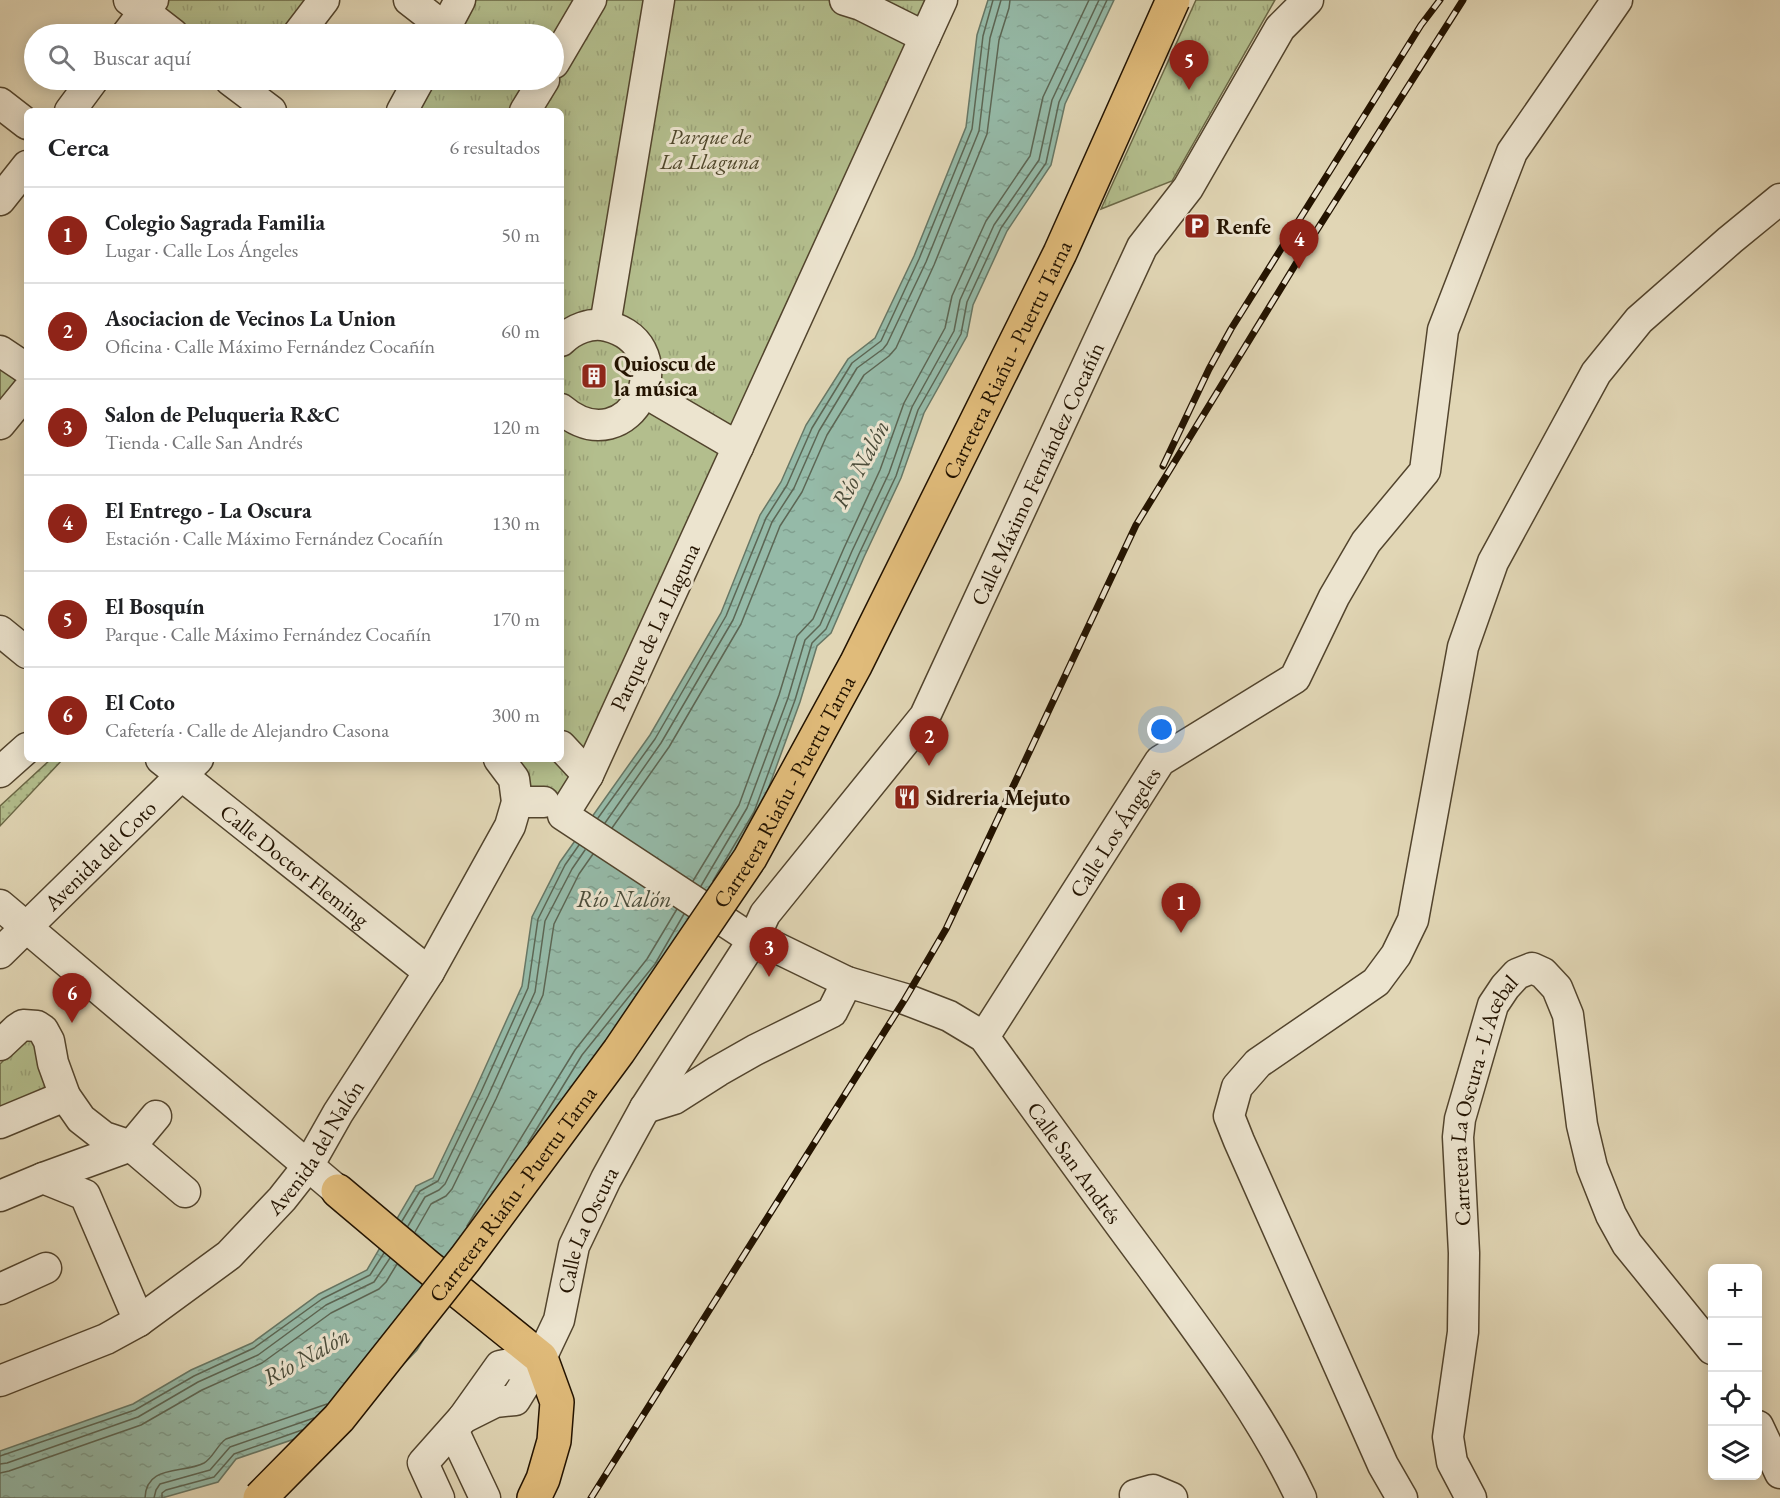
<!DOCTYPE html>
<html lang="es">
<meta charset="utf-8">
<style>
:root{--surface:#fff;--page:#f2f2f2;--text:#202124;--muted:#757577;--line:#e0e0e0;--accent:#8f2418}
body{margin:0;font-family:"EB Garamond",serif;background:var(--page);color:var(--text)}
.controls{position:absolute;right:18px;bottom:18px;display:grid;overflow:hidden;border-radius:9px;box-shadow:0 3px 15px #0003}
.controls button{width:54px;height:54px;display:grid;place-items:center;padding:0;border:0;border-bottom:2px solid var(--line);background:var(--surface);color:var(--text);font:30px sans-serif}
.you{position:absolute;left:1162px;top:730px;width:21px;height:21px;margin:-15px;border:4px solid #fff;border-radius:50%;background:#1a73e8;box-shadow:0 0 0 9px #1a73e833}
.badge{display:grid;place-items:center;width:39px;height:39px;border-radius:50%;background:var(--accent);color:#fff;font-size:20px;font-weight:700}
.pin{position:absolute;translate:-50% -50px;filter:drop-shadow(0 2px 3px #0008)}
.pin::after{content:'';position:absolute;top:32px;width:21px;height:18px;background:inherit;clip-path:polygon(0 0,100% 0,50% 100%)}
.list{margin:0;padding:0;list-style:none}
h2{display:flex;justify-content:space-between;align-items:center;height:78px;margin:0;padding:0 24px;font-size:26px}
h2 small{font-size:20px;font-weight:400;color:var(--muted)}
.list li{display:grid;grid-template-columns:39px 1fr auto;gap:18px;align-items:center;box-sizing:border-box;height:96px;padding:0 24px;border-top:2px solid var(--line)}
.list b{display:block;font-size:22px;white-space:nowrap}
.list p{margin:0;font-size:20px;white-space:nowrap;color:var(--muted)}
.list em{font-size:20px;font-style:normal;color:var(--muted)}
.icon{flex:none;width:33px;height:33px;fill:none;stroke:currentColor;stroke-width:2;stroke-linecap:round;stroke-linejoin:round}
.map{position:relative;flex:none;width:1780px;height:1498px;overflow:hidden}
.search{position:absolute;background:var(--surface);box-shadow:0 3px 15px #0003;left:24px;top:24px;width:540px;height:66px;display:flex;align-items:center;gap:15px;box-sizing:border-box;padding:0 21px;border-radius:33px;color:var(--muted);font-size:22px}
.panel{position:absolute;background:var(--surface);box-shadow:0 3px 15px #0003;left:24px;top:108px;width:540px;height:654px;border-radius:9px}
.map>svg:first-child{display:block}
.grass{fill:url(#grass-dots);stroke:#6b6846;stroke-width:1.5}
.park{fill:url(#park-tufts);stroke:#6b6846;stroke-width:1.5}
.water{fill:url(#water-ripples);stroke:#677765;stroke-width:1.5}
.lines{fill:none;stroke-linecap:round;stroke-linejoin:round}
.shore{stroke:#5c6654;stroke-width:1.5}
.minor-casing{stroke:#52442d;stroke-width:33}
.major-casing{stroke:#231300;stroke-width:36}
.minor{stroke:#ece4cf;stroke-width:30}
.major{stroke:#e0bb7a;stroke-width:33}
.rail-casing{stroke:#231300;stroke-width:7}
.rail{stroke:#ece4cf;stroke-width:4.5;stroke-dasharray:14;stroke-linecap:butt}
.major-bridge-casing{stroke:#231300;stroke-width:36;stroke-linecap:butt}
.major-bridge{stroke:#e0bb7a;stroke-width:33}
.labels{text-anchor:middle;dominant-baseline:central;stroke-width:6;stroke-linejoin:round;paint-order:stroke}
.park-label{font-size:22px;font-style:italic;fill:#4e462a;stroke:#ece4cf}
.poi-label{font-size:22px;font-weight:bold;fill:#231300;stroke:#ece4cf;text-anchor:start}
.street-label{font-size:22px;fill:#231300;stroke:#ece4cf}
.water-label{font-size:24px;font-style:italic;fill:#4b4d3b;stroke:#ece4cf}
</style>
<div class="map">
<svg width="1780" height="1498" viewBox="0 0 1780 1498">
<defs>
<pattern id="grass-dots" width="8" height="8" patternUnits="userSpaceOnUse" patternTransform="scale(1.5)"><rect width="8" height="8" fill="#b3be8d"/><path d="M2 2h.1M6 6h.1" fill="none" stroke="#9aa278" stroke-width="1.8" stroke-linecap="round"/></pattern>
<pattern id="park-tufts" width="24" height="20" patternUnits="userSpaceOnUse" patternTransform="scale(1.5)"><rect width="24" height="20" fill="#b3be8d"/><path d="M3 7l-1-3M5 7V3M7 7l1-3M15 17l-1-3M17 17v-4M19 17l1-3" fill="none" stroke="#9aa278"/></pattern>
<pattern id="water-ripples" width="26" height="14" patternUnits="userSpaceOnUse" patternTransform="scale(1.5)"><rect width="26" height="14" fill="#95baa8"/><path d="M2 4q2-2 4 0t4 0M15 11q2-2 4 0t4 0" fill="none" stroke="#809f8f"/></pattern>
</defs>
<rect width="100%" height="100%" fill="#e1d6b5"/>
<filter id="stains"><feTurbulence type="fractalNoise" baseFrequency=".00333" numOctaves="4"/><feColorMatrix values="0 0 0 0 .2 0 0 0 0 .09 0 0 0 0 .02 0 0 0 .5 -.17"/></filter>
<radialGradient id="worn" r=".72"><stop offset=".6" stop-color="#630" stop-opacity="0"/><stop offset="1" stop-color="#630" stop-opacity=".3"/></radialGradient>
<path class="grass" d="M51 759H63L0 826V806Z"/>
<path class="park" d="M164 0H315L289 34H194L158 7Z
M460 0H942L563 815 544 802 499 759H561V111H402L419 80H554V34H442Z
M1196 0H1275L1172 181 1101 209Z
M0 369 13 377 18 385 0 415Z
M25 1039 34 1040 48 1089 0 1108V1064Z"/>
<path class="water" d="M988 0H1114L1065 104 1051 165 1007 231 973 305 967 336 924 413 901 478 864 557 831 633 817 646 800 702 759 814 593 1063 417 1350 350 1420 236 1459 218 1482 162 1498H0V1451L133 1404 191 1370 252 1343 319 1294 367 1270 416 1186 433 1178 475 1090 522 986 532 917 560 862 650 735 721 613 760 515 781 482 806 425 848 359 875 338 914 256 966 127 977 35Z"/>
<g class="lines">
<path class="shore" d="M598 818 655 739 726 616 766 518 787 485 812 428 852 363 881 341 919 259 972 129 983 36 993 0
M605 823 661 743 733 620 772 522 794 488 819 431 857 368 883 349 887 344 926 262 979 131 990 38 1001 0
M612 828 669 747 741 624 780 526 802 492 827 435 864 375 889 356 896 348 934 265 987 134 999 40 1009 8 1010 0
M693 881 739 805 779 695 797 636 813 619 844 548 880 470 904 403 945 328 952 296 986 221 1030 156 1043 97 1089 0
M713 881 754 812 795 700 812 643 826 629 859 554 896 476 918 410 961 334 967 302 1001 228 1046 163 1059 102 1107 0
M701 886 747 808 788 698 805 640 820 625 852 551 889 473 912 407 954 331 960 300 994 225 1039 160 1052 100 1099 0
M528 1143 582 1055 655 964 684 914
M402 1221 420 1191 438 1181 481 1092 528 988 538 919 565 865 579 845
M408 1226 425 1197 439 1190 445 1184 488 1096 535 992 545 921 572 869 585 850
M467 1226 575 1050 647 959 677 909
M415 1232 431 1204 446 1196 452 1189 496 1099 543 995 554 924 579 874 593 854
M0 1456 135 1410 194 1376 254 1348 322 1299 370 1275 384 1253
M0 1464 7 1463 138 1417 198 1382 258 1355 326 1305 374 1282 390 1258
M0 1473 9 1471 141 1425 202 1390 262 1363 331 1313 379 1289 386 1282 397 1264
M145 1498C146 1464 183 1474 204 1463 213 1458 217 1445 226 1439L327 1404
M154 1498 156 1490 160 1484 210 1470 230 1447 314 1418
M162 1498V1493L166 1490 214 1477 234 1454 302 1430"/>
<defs>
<g id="minor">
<path d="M129 0 173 34"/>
<path d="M409 0 445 28"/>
<path d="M845 0 861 5 925 37"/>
<path id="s1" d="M942 0 588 775 563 815 753 940 773 946 847 982 905 999 949 1016 984 1037C1039 1113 1094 1190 1150 1265 1204 1339 1262 1415 1301 1498"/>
<path d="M127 34 153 0"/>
<path d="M298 34 324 0"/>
<path d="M442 34 460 0"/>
<path d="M554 63 591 0"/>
<path d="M230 80 271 111"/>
<path d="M0 103 27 124"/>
<path d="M70 111 93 80"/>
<path d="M402 111 419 80"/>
<path d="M525 111 544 80"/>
<path d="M0 200 27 166"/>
<path d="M605 325 659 0"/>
<path d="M561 341C573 329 591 322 607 326 687 346 631 468 561 409"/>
<path d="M0 351 27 369"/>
<path d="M644 392 738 447"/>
<path d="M0 424 27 391"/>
<path d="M0 631 27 653"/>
<path d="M561 746 588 775"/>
<path id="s2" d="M161 759 429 972"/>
<path d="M0 772 27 748"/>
<path d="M517 802H544"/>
<path d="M0 905 338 1191"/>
<path id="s3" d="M0 953 198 759"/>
<path id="s4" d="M984 1037 1160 761 1295 678 1334 597 1366 542 1425 471 1443 330 1512 152 1617 0"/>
<path d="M0 1045 17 1029 23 1025 37 1026 43 1030 49 1041 53 1063 65 1096 81 1119 104 1137 131 1146 185 1192"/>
<path d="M645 1108 674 1099 718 1071 755 1050 832 1012 847 982"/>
<path d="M0 1123 65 1096"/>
<path d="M43 1178 131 1146 156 1116"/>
<path d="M0 1196 43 1178 85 1195 139 1321"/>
<path d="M0 1289 46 1268"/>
<path id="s5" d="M0 1381 106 1339 139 1321 229 1255 282 1199 308 1166 338 1113 429 972 510 826 517 802 514 779 499 759"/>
<path id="s6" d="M463 1418 495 1402 515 1400 541 1358 559 1320 574 1246 606 1179 645 1108 753 940 765 914 925 716 1142 247 1188 188 1280 28 1308 0"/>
<path d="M1758 1426 1780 1473"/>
<path d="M453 1430 485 1498"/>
<path d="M439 1498 423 1463 463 1418 500 1366 541 1358"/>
<path d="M1136 1498 1135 1495 1153 1490 1172 1498"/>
<path d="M1402 1498 1383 1465 1239 1141 1229 1116 1237 1087 1258 1063 1376 982 1396 955 1413 920 1463 647 1493 562 1596 373 1639 320 1730 240 1780 199"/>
<path id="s7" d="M1471 1498 1452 1462 1448 1437 1463 1332 1464 1253 1458 1137 1460 1119 1493 1005 1505 987 1517 974 1532 968 1543 973 1557 988 1568 1015 1582 1125 1592 1167 1611 1215 1627 1244 1712 1349"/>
</g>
<path id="major" d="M338 1191 427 1266 541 1358 557 1402 554 1441 543 1479 534 1498"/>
</defs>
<use href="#minor" class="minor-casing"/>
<use href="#major" class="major-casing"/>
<use href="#minor" class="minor"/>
<use href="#major" class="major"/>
<defs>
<path id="rail" d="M1163 466 1209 369 1231 329 1421 25 1440 0
M591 1498 905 999 946 929 1136 525 1308 244 1463 0"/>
</defs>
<use href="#rail" class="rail-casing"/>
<use href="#rail" class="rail"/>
<defs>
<g id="major-bridge">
<path id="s8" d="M260 1498 339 1418 465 1259 619 1051 750 858 856 664 1060 253 1173 0"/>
</g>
</defs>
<use href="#major-bridge" class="major-bridge-casing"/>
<use href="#major-bridge" class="major-bridge"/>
</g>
<defs>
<symbol id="parking-square" viewBox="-11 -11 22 22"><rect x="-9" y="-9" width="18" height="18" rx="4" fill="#8f2418" stroke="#ece4cf"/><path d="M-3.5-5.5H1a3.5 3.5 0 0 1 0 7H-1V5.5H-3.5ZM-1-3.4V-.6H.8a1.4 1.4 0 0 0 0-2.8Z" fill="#fff"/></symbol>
<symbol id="building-square" viewBox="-11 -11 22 22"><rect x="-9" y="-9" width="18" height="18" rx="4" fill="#8f2418" stroke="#ece4cf"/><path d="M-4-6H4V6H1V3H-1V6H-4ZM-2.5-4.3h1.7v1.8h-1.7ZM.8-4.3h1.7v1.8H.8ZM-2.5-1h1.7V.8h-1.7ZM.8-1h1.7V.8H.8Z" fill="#fff"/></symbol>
<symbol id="restaurant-square" viewBox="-11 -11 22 22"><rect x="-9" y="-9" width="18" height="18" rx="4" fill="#8f2418" stroke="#ece4cf"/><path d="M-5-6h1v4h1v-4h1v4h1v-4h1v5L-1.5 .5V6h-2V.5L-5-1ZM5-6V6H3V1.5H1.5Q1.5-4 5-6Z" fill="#fff"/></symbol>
</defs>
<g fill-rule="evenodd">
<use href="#parking-square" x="1182" y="211" width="30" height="30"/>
<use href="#building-square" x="579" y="361" width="30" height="30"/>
<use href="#restaurant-square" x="892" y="782" width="30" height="30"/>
</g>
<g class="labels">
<g class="park-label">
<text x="710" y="136">Parque de<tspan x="710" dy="25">La Llaguna</tspan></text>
</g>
<g class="poi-label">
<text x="1216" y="226">Renfe</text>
<text x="614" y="363">Quioscu de<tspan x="614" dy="25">la música</tspan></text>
<text x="926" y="797">Sidreria Mejuto</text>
</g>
<g class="street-label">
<text stroke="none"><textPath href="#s8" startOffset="1368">Carretera Riañu - Puertu Tarna</textPath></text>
<text stroke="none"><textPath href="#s6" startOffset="1128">Calle Máximo Fernández Cocañín</textPath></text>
<text transform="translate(655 627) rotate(-65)">Parque de La Llaguna</text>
<text stroke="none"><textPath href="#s8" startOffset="882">Carretera Riañu - Puertu Tarna</textPath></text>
<text stroke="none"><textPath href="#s4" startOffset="243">Calle Los Ángeles</textPath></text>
<text stroke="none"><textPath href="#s3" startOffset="140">Avenida del Coto</textPath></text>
<text stroke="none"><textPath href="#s2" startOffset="171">Calle Doctor Fleming</textPath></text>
<text stroke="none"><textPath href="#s7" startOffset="408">Carretera La Oscura - L'Acebal</textPath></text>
<text stroke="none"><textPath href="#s5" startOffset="402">Avenida del Nalón</textPath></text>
<text stroke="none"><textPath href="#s1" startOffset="1533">Calle San Andrés</textPath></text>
<text stroke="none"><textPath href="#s8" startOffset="396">Carretera Riañu - Puertu Tarna</textPath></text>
<text stroke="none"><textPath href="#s6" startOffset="242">Calle La Oscura</textPath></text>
</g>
<g class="water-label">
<text transform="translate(860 464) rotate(-62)">Río Nalón</text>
<text x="624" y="898">Río Nalón</text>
<text transform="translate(306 1356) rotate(-29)">Río Nalón</text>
</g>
</g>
<rect width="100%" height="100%" filter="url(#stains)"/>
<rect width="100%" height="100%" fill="url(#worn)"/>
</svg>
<div class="controls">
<button>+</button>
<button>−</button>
<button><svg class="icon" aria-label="locate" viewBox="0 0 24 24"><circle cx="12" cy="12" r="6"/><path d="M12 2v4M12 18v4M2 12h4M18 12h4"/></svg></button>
<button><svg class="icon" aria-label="layers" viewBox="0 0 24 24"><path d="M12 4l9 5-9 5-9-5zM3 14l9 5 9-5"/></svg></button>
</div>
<div class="you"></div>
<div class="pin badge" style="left:1181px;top:933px">1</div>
<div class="pin badge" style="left:929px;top:766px">2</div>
<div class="pin badge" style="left:769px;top:977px">3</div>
<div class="pin badge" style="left:1299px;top:269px">4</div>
<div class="pin badge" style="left:1189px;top:90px">5</div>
<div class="pin badge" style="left:72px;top:1023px">6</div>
<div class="search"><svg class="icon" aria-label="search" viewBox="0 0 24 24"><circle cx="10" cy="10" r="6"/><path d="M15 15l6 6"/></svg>Buscar aquí</div>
<section class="panel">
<h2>Cerca<small>6 resultados</small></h2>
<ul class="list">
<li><span class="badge">1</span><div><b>Colegio Sagrada Familia</b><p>Lugar · Calle Los Ángeles</p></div><em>50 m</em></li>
<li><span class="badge">2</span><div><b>Asociacion de Vecinos La Union</b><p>Oficina · Calle Máximo Fernández Cocañín</p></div><em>60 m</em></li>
<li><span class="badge">3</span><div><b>Salon de Peluqueria R&amp;C</b><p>Tienda · Calle San Andrés</p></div><em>120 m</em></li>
<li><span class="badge">4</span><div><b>El Entrego - La Oscura</b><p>Estación · Calle Máximo Fernández Cocañín</p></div><em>130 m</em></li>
<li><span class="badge">5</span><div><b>El Bosquín</b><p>Parque · Calle Máximo Fernández Cocañín</p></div><em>170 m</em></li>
<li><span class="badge">6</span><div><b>El Coto</b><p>Cafetería · Calle de Alejandro Casona</p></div><em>300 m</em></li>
</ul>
</section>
</div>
